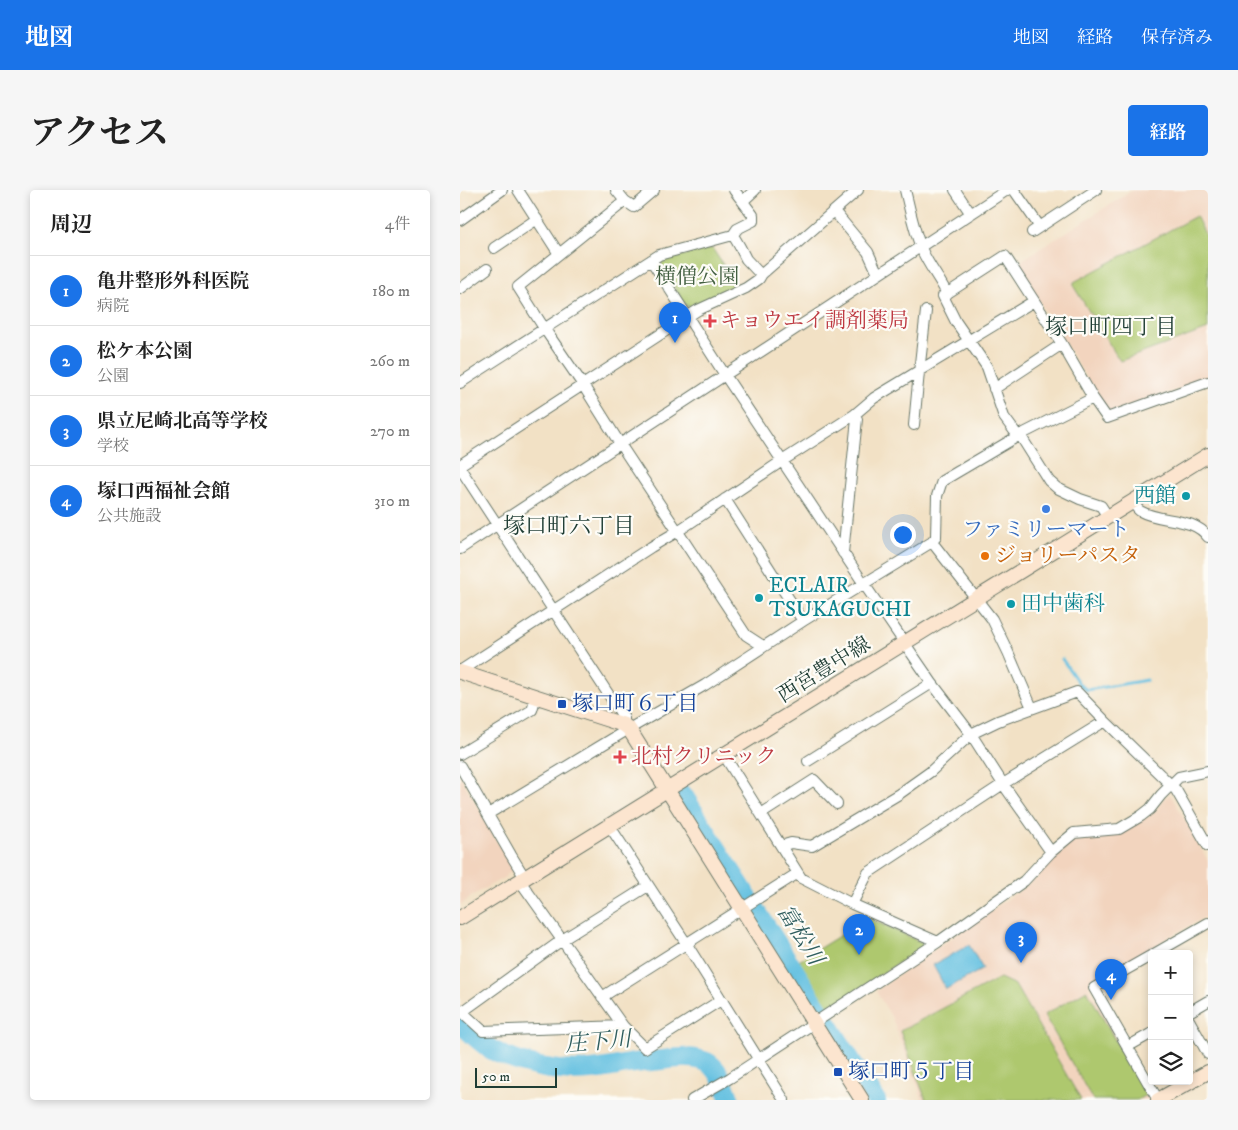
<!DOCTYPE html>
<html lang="ja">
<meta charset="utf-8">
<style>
:root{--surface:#fff;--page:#f6f6f6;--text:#222;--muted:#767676;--line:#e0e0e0;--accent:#1a73e8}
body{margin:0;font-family:"IM FELL DW Pica","Noto Serif JP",serif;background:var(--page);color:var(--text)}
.controls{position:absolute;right:15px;bottom:15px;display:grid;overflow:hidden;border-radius:5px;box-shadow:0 2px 8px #0003}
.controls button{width:45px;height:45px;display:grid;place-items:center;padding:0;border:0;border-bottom:1px solid var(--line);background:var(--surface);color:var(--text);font:25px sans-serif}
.scale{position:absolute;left:15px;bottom:12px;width:82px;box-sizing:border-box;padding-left:5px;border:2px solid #1f3d34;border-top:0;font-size:14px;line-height:18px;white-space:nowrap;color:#1f3d34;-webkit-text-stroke:4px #fdfcf7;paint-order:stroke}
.you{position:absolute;left:442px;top:344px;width:18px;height:18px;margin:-12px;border:4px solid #fff;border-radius:50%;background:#1a73e8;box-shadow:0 0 0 8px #1a73e833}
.badge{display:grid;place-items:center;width:32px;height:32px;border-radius:50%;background:var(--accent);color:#fff;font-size:16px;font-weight:700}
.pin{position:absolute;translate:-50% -41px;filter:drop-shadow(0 1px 2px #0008)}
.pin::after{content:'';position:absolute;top:26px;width:18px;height:15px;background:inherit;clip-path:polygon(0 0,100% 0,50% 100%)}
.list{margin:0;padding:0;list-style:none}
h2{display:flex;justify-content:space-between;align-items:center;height:65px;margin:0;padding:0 20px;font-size:21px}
h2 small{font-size:16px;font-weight:400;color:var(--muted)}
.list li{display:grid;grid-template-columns:32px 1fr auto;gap:15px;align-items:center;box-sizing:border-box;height:70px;padding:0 20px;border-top:1px solid var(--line)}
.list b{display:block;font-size:19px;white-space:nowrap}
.list p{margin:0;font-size:16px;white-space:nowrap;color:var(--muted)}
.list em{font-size:16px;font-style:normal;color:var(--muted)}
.icon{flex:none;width:28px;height:28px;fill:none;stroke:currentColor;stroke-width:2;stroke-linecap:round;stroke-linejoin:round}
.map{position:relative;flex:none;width:748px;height:910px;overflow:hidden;border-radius:5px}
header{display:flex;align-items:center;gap:30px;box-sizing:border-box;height:70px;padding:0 25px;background:var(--accent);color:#fff}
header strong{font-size:24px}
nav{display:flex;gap:28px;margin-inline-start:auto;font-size:18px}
.intro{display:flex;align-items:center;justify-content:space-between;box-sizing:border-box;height:120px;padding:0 30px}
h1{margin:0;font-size:35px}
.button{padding:12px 22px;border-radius:5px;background:var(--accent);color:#fff;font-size:18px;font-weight:700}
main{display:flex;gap:30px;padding:0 30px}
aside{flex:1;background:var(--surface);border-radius:5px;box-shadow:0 2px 8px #0003}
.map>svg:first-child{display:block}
.built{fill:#f2d4be}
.green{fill:#aec86e;stroke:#668251}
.water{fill:#62bfe0;stroke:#407e8a}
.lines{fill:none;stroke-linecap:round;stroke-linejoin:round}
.stream{stroke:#62bfe0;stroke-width:3}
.river{stroke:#62bfe0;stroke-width:20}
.street-casing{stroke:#697667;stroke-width:12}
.secondary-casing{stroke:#697667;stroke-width:16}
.street{stroke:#fff;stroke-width:10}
.secondary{stroke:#fce5cf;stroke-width:14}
.health-dot{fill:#e0444e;stroke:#fdfcf7;stroke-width:2}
.culture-dot{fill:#0f9aa8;stroke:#fdfcf7;stroke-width:2}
.shop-dot{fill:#3f7fe0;stroke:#fdfcf7;stroke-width:2}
.food-dot{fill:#e8710a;stroke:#fdfcf7;stroke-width:2}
.transit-dot{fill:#1a4fb4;stroke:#fdfcf7;stroke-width:2}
.labels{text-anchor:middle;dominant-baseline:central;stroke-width:4.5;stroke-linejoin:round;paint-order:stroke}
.park-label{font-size:21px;fill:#436042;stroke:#fdfcf7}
.health-label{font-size:21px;fill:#be3a42;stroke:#fdfcf7;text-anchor:start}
.culture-label{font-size:21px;fill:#0d838f;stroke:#fdfcf7;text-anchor:start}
.shop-label{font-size:21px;fill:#366cbe;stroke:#fdfcf7}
.food-label{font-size:21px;fill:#c56008;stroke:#fdfcf7;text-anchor:start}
.street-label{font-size:21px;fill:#1f3d34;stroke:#fdfcf7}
.transit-label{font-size:21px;fill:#164399;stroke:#fdfcf7;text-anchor:start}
.neighbourhood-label{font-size:22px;fill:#1f3d34;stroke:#fdfcf7}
.water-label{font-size:22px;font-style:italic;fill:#305e5f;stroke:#fdfcf7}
</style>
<header>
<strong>地図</strong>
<nav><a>地図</a><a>経路</a><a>保存済み</a></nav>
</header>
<div class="intro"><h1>アクセス</h1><a class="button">経路</a></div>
<main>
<aside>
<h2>周辺<small>4件</small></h2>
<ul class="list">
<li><span class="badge">1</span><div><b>亀井整形外科医院</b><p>病院</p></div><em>180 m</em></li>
<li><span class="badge">2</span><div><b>松ケ本公園</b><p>公園</p></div><em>260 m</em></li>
<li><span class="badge">3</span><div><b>県立尼崎北高等学校</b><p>学校</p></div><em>270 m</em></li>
<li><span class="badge">4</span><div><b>塚口西福祉会館</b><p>公共施設</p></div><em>310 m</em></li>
</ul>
</aside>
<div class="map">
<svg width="748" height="910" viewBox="0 0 748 910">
<rect width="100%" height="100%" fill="#fdfcf7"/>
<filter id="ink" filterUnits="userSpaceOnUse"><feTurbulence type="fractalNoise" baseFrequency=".02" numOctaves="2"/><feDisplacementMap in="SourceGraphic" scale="10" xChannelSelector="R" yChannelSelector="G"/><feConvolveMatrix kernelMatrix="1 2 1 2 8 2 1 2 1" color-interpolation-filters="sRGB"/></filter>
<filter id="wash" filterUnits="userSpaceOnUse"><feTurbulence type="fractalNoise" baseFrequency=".0096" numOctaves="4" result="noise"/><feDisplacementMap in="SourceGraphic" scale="20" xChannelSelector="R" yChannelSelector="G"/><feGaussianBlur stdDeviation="1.12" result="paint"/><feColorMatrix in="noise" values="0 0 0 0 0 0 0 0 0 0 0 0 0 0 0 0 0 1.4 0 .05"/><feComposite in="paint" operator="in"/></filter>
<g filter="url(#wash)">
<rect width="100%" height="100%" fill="#f2e1c5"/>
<path class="built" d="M673 0H748V189L651 222 647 221 556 74Z
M0 586 52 678 51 682 46 685 45 687 11 706 9 709 0 715Z
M710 604 748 671V725L704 750 703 752 629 795V797L692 907 687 910H463L432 828 416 801 579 687 578 682 606 654 619 646 665 640 696 621 704 609Z"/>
<path class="green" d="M736 26 748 50V139L660 171 614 97V92Z
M252 58 277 96 232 117 226 116 201 76 203 70Z
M408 728 463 753 464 756 367 820 363 819 334 774Z
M540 788 555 795 621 910H466L440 841Z
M627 800 686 905 677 910H633L584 825Z"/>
<path class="water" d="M509 755 523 779 486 799 473 775Z"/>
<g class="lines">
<path class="stream" d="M602 469 620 495 627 500 687 490"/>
<path class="river" d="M223 605 416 910
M0 833C10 842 20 853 32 860 61 876 98 883 131 880 143 879 156 876 168 874 180 872 191 871 202 870 217 868 237 865 250 874 261 882 265 898 270 910"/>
</g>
</g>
<g filter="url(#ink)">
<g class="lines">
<defs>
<path id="street" d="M58 0 99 64
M156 0 165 11 174 17 194 0
M445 0C450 20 454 41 462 60 468 75 480 89 487 104
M495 0 511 24
M554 0 580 37
M165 11 58 97 84 138 123 195 160 254 286 445 303 456
M283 11 295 0
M374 21 408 62 418 84
M0 30 42 0
M572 42 636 0
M273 45 277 39 293 31V25L274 0
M34 58 77 29
M191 70 265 185 404 394 472 493 511 544 543 594 591 662
M0 99 27 79
M0 193 199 65 273 45 280 57 286 69 301 85
M534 199 602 154
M454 235 459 182 466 121
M560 245 589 291 597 298 620 309 641 316 648 327
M558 246 544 227 527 177 496 132 483 106 545 66 602 154 633 208 647 228 748 192
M0 275 227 127 238 120 286 98 299 89 302 84 398 0
M0 278 164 528V535
M265 309 343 431
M673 312C675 315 677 319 680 321 701 333 733 326 748 347
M0 359 547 0
M383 363 397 229 394 225
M0 481 191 357 218 341 322 271 394 225 414 208 574 111
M572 518 548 462 532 429 472 352 476 347 477 306 482 291 560 245 633 208
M0 564 72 520 76 506
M264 565 341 688 392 714 478 752
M348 571 472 493
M0 576 51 665 65 688
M28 624 162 543 245 495 343 431 472 352
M301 624 354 590 377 614
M149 635 226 753 324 910
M321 656 331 653 352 656 439 604 470 582 511 544 538 531 617 502 645 531 716 600 748 656
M60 691 163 836
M392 714 408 683 543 594 645 531
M694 764 748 733
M692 765 634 798 698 910
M142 807 338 683
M0 820 23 841 163 836 185 858 261 810
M2 822 102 750 188 696
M729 822 748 811
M729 830 748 864
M667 857 692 843
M232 910 270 888 478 752 564 691 591 662 614 643 659 639 681 626 690 619 701 605 719 587 748 581"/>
<path id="secondary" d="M0 482 164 535 169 539 402 910
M0 728 748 265
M698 910 748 882"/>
</defs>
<use href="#street" class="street-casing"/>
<use href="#secondary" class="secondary-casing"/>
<use href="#street" class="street"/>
<use href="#secondary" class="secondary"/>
</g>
</g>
<g class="health-dot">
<path d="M247.5 123.5h5v5h5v5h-5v5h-5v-5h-5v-5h5z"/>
<path d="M157.5 559.5h5v5h5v5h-5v5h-5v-5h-5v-5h5z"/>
</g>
<g class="culture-dot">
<circle cx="726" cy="306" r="5"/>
<circle cx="299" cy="408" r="5"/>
<circle cx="551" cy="414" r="5"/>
</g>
<circle class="shop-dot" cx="586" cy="319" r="5"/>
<circle class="food-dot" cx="525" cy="366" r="5"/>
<g class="transit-dot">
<rect x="97" y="509" width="10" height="10" rx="2.5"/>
<rect x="373" y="877" width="10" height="10" rx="2.5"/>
</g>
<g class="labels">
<g class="park-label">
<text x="237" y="87">横僧公園</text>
</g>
<g class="health-label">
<text x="260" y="131">キョウエイ調剤薬局</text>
<text x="171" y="567">北村クリニック</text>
</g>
<g class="culture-label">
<text x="716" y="306" text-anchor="end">西館</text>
<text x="309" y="396">ECLAIR<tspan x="309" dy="24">TSUKAGUCHI</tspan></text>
<text x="561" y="414">田中歯科</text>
</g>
<g class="shop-label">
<text x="586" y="340">ファミリーマート</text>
</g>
<g class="food-label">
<text x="535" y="366">ジョリーパスタ</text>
</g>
<g class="street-label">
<text transform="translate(364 480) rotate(-32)">西宮豊中線</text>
</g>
<g class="transit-label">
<text x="112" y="514">塚口町６丁目</text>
<text x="388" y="882">塚口町５丁目</text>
</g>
<g class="neighbourhood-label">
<text x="651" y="137">塚口町四丁目</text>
<text x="109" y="336">塚口町六丁目</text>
</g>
<g class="water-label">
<text transform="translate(340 745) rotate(58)">富松川</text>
<text transform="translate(138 852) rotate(-5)">庄下川</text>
</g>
</g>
</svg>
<div class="controls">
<button>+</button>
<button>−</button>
<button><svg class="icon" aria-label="layers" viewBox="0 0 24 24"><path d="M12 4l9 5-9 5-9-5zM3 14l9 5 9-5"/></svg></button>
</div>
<div class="scale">50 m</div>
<div class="you"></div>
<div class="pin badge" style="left:215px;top:153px">1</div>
<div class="pin badge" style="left:399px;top:765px">2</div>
<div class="pin badge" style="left:561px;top:773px">3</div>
<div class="pin badge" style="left:651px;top:810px">4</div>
</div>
</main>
